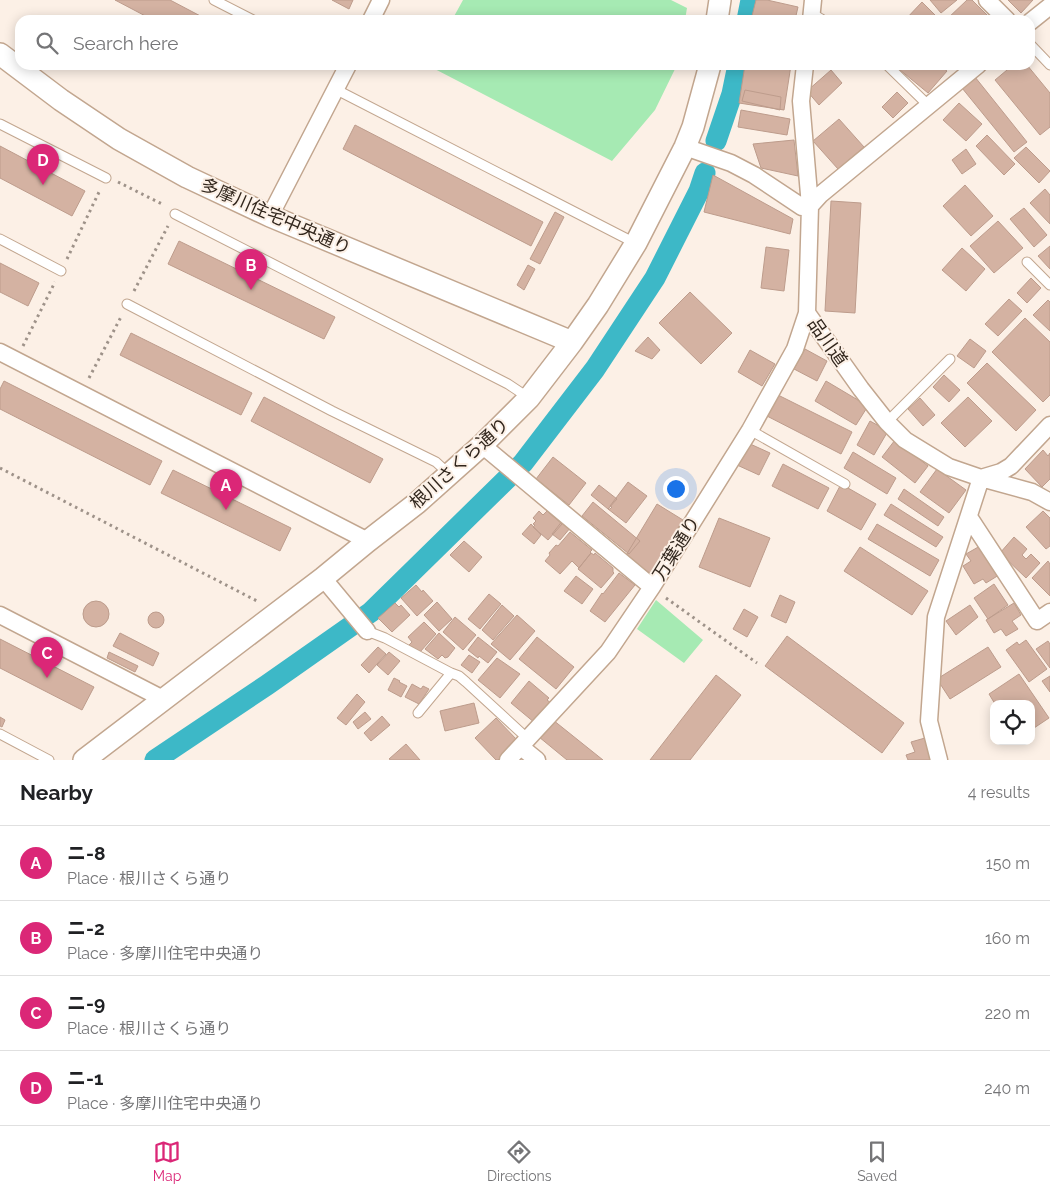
<!DOCTYPE html>
<meta charset="utf-8">
<style>
:root{--surface:#fff;--page:#f6f6f6;--text:#202124;--muted:#757577;--line:#e0e0e0;--accent:#db2777}
body{margin:0;font-family:Raleway,"Noto Sans JP",sans-serif;background:var(--page);color:var(--text)}
.controls{position:absolute;right:15px;bottom:15px;display:grid;overflow:hidden;border-radius:10px;box-shadow:0 2px 12px #0003}
.controls button{width:45px;height:45px;display:grid;place-items:center;padding:0;border:0;border-bottom:1px solid var(--line);background:var(--surface);color:var(--text);font:25px sans-serif}
.you{position:absolute;left:675px;top:488px;width:18px;height:18px;margin:-12px;border:4px solid #fff;border-radius:50%;background:#1a73e8;box-shadow:0 0 0 8px #1a73e833}
.badge{display:grid;place-items:center;width:32px;height:32px;border-radius:50%;background:var(--accent);color:#fff;font-size:16px;font-weight:700}
.pin{position:absolute;translate:-50% -41px;filter:drop-shadow(0 1px 2px #0008)}
.pin::after{content:'';position:absolute;top:26px;width:18px;height:15px;background:inherit;clip-path:polygon(0 0,100% 0,50% 100%)}
.list{margin:0;padding:0;list-style:none}
h2{display:flex;justify-content:space-between;align-items:center;height:65px;margin:0;padding:0 20px;font-size:21px}
h2 small{font-size:16px;font-weight:400;color:var(--muted)}
.list li{display:grid;grid-template-columns:32px 1fr auto;gap:15px;align-items:center;box-sizing:border-box;height:75px;padding:0 20px;border-top:1px solid var(--line)}
.list b{display:block;font-size:19px;white-space:nowrap}
.list p{margin:0;font-size:16px;white-space:nowrap;color:var(--muted)}
.list em{font-size:16px;font-style:normal;color:var(--muted)}
.icon{flex:none;width:28px;height:28px;fill:none;stroke:currentColor;stroke-width:2;stroke-linecap:round;stroke-linejoin:round}
.map{position:relative;flex:none;width:1050px;height:760px;overflow:hidden}
.search{position:absolute;background:var(--surface);box-shadow:0 2px 12px #0003;left:15px;right:15px;top:15px;height:55px;display:flex;align-items:center;gap:12px;box-sizing:border-box;padding:0 18px;border-radius:15px;color:var(--muted);font-size:19px}
.sheet{height:365px;background:var(--surface)}
nav{display:flex;justify-content:space-around;align-items:center;box-sizing:border-box;height:70px;border-top:1px solid var(--line);background:var(--surface);font-size:14px;color:var(--muted)}
nav a{display:grid;justify-items:center;gap:2px}
nav .on{color:var(--accent)}
.map>svg:first-child{display:block}
.green{fill:#a6eab3}
.lines{fill:none;stroke-linecap:round;stroke-linejoin:round}
.canal{stroke:#3db8c7;stroke-width:21}
.building{fill:#d4b2a2;stroke:#bd9c8c}
.service-casing{stroke:#c2a68f;stroke-width:11}
.minor-casing{stroke:#c2a68f;stroke-width:19}
.tertiary-casing{stroke:#c2a68f;stroke-width:24}
.path{stroke:#9e9289;stroke-width:3;stroke-dasharray:2.5 4;stroke-linecap:butt}
.service{stroke:#fff;stroke-width:9}
.minor{stroke:#fff;stroke-width:16}
.tertiary{stroke:#fff;stroke-width:21}
.labels{text-anchor:middle;dominant-baseline:central;stroke-width:4;stroke-linejoin:round;paint-order:stroke}
.street-label{font-size:18px;fill:#31261d;stroke:#fcf0e6}
</style>
<div class="map">
<svg width="1050" height="760" viewBox="0 0 1050 760">
<rect width="100%" height="100%" fill="#fcf0e6"/>
<path class="green" d="M463 0H671L687 8 685 20H452Z
M429 65H676L675 69 655 110 612 161 429 66Z
M656 600 703 640 684 663 637 629Z"/>
<g class="lines">
<path class="canal" d="M747 20 751 0
M716 141 732 94 738 65
M155 760 267 685 371 612 523 463 595 369 655 278 699 191 705 173"/>
</g>
<path class="building" d="M115 0H170L208 20H153Z
M332 0H353L349 9Z
M756 0H767L798 7 795 20H751Z
M930 0H957L941 13Z
M967 0H972L992 20H946Z
M1008 0H1033L1021 13Z
M922 2 936 16 932 20H905Z
M745 65H791L784 110 739 103Z
M894 65H939L947 71 928 93Z
M954 65H965L959 71Z
M1013 65H1027L1050 93V127L1040 135 995 80Z
M831 70 842 83 819 105 807 91Z
M975 77 1027 142 1014 152 962 88Z
M745 90 781 97 780 110 742 101Z
M897 92 908 103 893 118 882 107Z
M959 103 982 124 966 141 943 120Z
M741 110 790 119 787 135 738 127Z
M839 119 864 147 838 169 813 141Z
M355 125 543 222 531 246 343 149Z
M987 135 1015 164 1004 175 976 146Z
M794 140 798 176 761 168 753 144Z
M0 146 85 191 72 216 0 178Z
M1026 147 1050 171 1039 183 1014 158Z
M966 149 976 164 962 174 952 160Z
M713 175 793 219 790 234 704 212Z
M965 185 993 216 971 236 943 206Z
M1045 189 1050 195V224L1030 203Z
M831 201 861 203 855 313 825 311Z
M1024 208 1047 235 1034 247 1010 219Z
M555 212 564 217 540 264 530 259Z
M998 221 1023 248 994 273 970 246Z
M179 241 335 317 324 339 168 264Z
M1050 246V269L1038 256Z
M766 247 789 250 784 291 761 288Z
M962 248 985 269 966 291 942 270Z
M0 263 39 283 28 306 0 292Z
M528 265 535 269 524 290 517 285Z
M1031 278 1041 288 1027 303 1017 293Z
M690 292 732 333 701 364 659 323Z
M1009 299 1022 311 998 336 985 324Z
M1048 300 1050 302V331L1033 315Z
M1025 318 1050 342V395L1043 402 992 352Z
M131 333 252 393 241 415 120 355Z
M648 337 660 350 652 359 635 351Z
M970 339 986 351 974 368 957 356Z
M805 349 827 361 817 381 794 369Z
M750 350 775 364 762 386 738 372Z
M987 363 1036 410 1016 431 967 383Z
M944 375 960 390 949 402 933 387Z
M4 381 162 461 150 485 0 409V389Z
M826 381 868 406 856 425 815 401Z
M776 394 852 432 841 454 765 415Z
M264 397 383 459 370 483 251 421Z
M968 397 992 421 965 447 941 423Z
M920 398 935 415 923 426 908 409Z
M870 421 888 431 874 455 857 445Z
M895 440 928 466 915 483 882 457Z
M748 443 770 453 759 475 737 465Z
M1043 450 1048 456 1050 453V479L1042 487 1025 469Z
M853 452 896 478 887 494 844 468Z
M553 457 586 483 569 505 536 479Z
M783 464 829 488 818 509 772 486Z
M937 469 966 490 949 513 920 492Z
M173 470 291 528 280 551 161 493Z
M628 482 647 496 626 523 608 509H610L612 507 610 506Z
M841 484 876 504 861 530 827 511Z
M599 485 617 499 608 509 591 495Z
M904 489 944 517 938 526 898 499Z
M593 502 640 541 629 554 582 516Z
M657 504 683 520 650 573 625 557Z
M891 504 943 537 936 547 884 515Z
M539 511 543 515 547 511 562 524 548 540 533 527 535 525 533 524 536 521 533 518Z
M1043 511 1050 518V546L1046 549 1026 527Z
M719 518 770 538 750 587 699 567Z
M563 520 571 527 560 540 552 534Z
M531 524 541 535 534 544 522 534Z
M877 524 939 560 930 576 868 539Z
M570 532 592 550 590 552 591 553 579 568 572 561 560 574 545 561 550 555 549 553 556 545 558 546Z
M1014 537 1027 549 1022 555 1026 559 1031 554 1040 563 1026 578 1000 553Z
M464 541 482 557 469 572 450 555Z
M980 546 999 575 986 583 983 579 974 584 963 566 971 561 966 554Z
M860 547 928 591 912 615 844 571Z
M591 553 594 555 595 553 613 568V572L614 573 601 588 578 569Z
M1048 561 1050 564V596L1032 578Z
M619 573 635 585 605 622 590 611 602 593 603 594Z
M576 576 593 589 582 604 564 591Z
M994 584 1008 605 988 619 974 598Z
M416 585 422 592 423 590 433 601 417 616 401 598Z
M489 594 501 604 480 629 468 619Z
M780 595 795 602 786 623 771 616Z
M83 614a13 13 0 1 1 26 0a13 13 0 1 1-26 0Z
M437 602 452 619 439 631 424 615Z
M395 603 399 607 401 605 410 615 392 632 378 618Z
M1014 603 1021 615 1012 621 1018 629 1006 636 1001 629 994 633 986 620Z
M502 605 514 616 493 640 482 630Z
M970 605 978 617 956 635 946 621Z
M744 609 758 617 747 637 733 629Z
M148 620a8 8 0 1 1 16 0a8 8 0 1 1-16 0Z
M517 615 535 631 510 660 491 644Z
M455 617 476 635 463 650 443 632Z
M424 622 436 634 420 652 409 645 412 642 408 637Z
M120 633 159 653 153 666 113 646Z
M439 633 455 648 448 657 445 658 442 655 438 659 425 649Z
M787 636 904 723 882 753 765 666Z
M478 637 497 652 488 663 479 656 478 658 468 650Z
M537 637 574 667 556 689 519 659Z
M0 639 94 687 82 710 0 668Z
M1026 640 1047 669 1029 682 1006 650 1017 642 1019 645Z
M1048 641 1050 644V668L1036 649Z
M378 647 386 654 369 673 361 665Z
M988 647 1001 667 950 699 937 679Z
M109 652 138 666 135 672 107 658Z
M389 652 400 661 388 675 377 665Z
M469 655 480 662 472 673 461 665Z
M497 658 520 674 500 698 478 680Z
M1019 674 1049 718 1031 730V704H995L989 694Z
M716 675 741 695 690 760H650Z
M1050 676V692L1042 681Z
M394 678 400 681 399 682 407 686 401 697 388 690Z
M529 681 549 698 547 700 551 703 535 723 511 703Z
M412 684 421 689 423 686 429 689 419 704 405 697Z
M357 694 365 702 346 725 337 718Z
M474 703 479 723 445 731 440 711Z
M365 712 371 719 358 729 353 722Z
M382 716 390 725 371 741 364 733Z
M0 717 5 720 2 727 0 726Z
M496 718 518 741 498 760H496L475 738Z
M553 720 603 760H567L539 737Z
M925 738 931 760H908L906 755 915 752 911 742Z
M406 744 420 760H391L389 759Z"/>
<g class="lines">
<defs>
<path id="service" d="M214 0 253 20
M811 13 823 20
M1030 44 1050 65
M887 65 929 106
M335 89 635 243
M0 124 106 178
M175 214 508 384 529 398
M0 239 61 271
M1027 262 1050 285
M127 304 332 411 436 462 449 474
M887 422 950 359
M750 430 845 484
M367 631 385 638 451 673 459 676 466 682 528 739
M418 713 451 673
M0 734 49 760"/>
<path id="minor" d="M987 0 1007 20
M371 20 381 0
M811 20 813 0
M1030 22 1050 6
M805 65 801 101 810 206 807 313 861 389 887 422 905 440 949 467 981 478 1032 492 1050 502
M685 147 731 163 754 175 802 207 810 206 820 195 978 65
M270 216 348 65
M0 352 368 541
M482 445 652 587
M969 517 1037 621 1050 612
M323 578 367 631
M0 615 165 700
M521 747 537 760
M508 760 608 652 652 587 750 430 795 349 807 313
M939 760 929 721 936 617 981 478 1001 472 1011 466 1050 425"/>
<path id="tertiary" d="M717 20 720 0
M0 54 61 100 119 139 187 177 270 216 572 342
M84 760 323 578 368 541 417 503 482 445 529 398 572 342 598 305 636 243 685 147 693 127 710 65"/>
</defs>
<use href="#service" class="service-casing"/>
<use href="#minor" class="minor-casing"/>
<use href="#tertiary" class="tertiary-casing"/>
<path class="path" d="M118 182 164 205
M67 259 100 190
M134 291 168 226
M23 346 55 282
M89 378 122 315
M0 468 257 601
M666 598 757 663"/>
<use href="#service" class="service"/>
<use href="#minor" class="minor"/>
<use href="#tertiary" class="tertiary"/>
</g>
<g class="labels">
<g class="street-label">
<text transform="translate(276 216) rotate(24)">多摩川住宅中央通り</text>
<text transform="translate(828 342) rotate(55)">品川道</text>
<text transform="translate(459 463) rotate(-42)">根川さくら通り</text>
<text transform="translate(676 548) rotate(-58)">万葉通り</text>
</g>
</g>
</svg>
<div class="controls">
<button><svg class="icon" aria-label="locate" viewBox="0 0 24 24"><circle cx="12" cy="12" r="6"/><path d="M12 2v4M12 18v4M2 12h4M18 12h4"/></svg></button>
</div>
<div class="you"></div>
<div class="pin badge" style="left:226px;top:510px">A</div>
<div class="pin badge" style="left:251px;top:290px">B</div>
<div class="pin badge" style="left:47px;top:678px">C</div>
<div class="pin badge" style="left:43px;top:185px">D</div>
<div class="search"><svg class="icon" aria-label="search" viewBox="0 0 24 24"><circle cx="10" cy="10" r="6"/><path d="M15 15l6 6"/></svg>Search here</div>
</div>
<section class="sheet">
<h2>Nearby<small>4 results</small></h2>
<ul class="list">
<li><span class="badge">A</span><div><b>ニ-8</b><p>Place · 根川さくら通り</p></div><em>150 m</em></li>
<li><span class="badge">B</span><div><b>ニ-2</b><p>Place · 多摩川住宅中央通り</p></div><em>160 m</em></li>
<li><span class="badge">C</span><div><b>ニ-9</b><p>Place · 根川さくら通り</p></div><em>220 m</em></li>
<li><span class="badge">D</span><div><b>ニ-1</b><p>Place · 多摩川住宅中央通り</p></div><em>240 m</em></li>
</ul>
</section>
<nav>
<a class="on"><svg class="icon" aria-label="map" viewBox="0 0 24 24"><path d="M3 6l6-2 6 2 6-2v14l-6 2-6-2-6 2zM9 4v14M15 6v14"/></svg>Map</a>
<a><svg class="icon" aria-label="directions" viewBox="0 0 24 24"><path d="M12 3l9 9-9 9-9-9zM9 14v-3h6M13 9l2 2-2 2"/></svg>Directions</a>
<a><svg class="icon" aria-label="saved" viewBox="0 0 24 24"><path d="M7 4h10v16l-5-4-5 4z"/></svg>Saved</a>
</nav>
